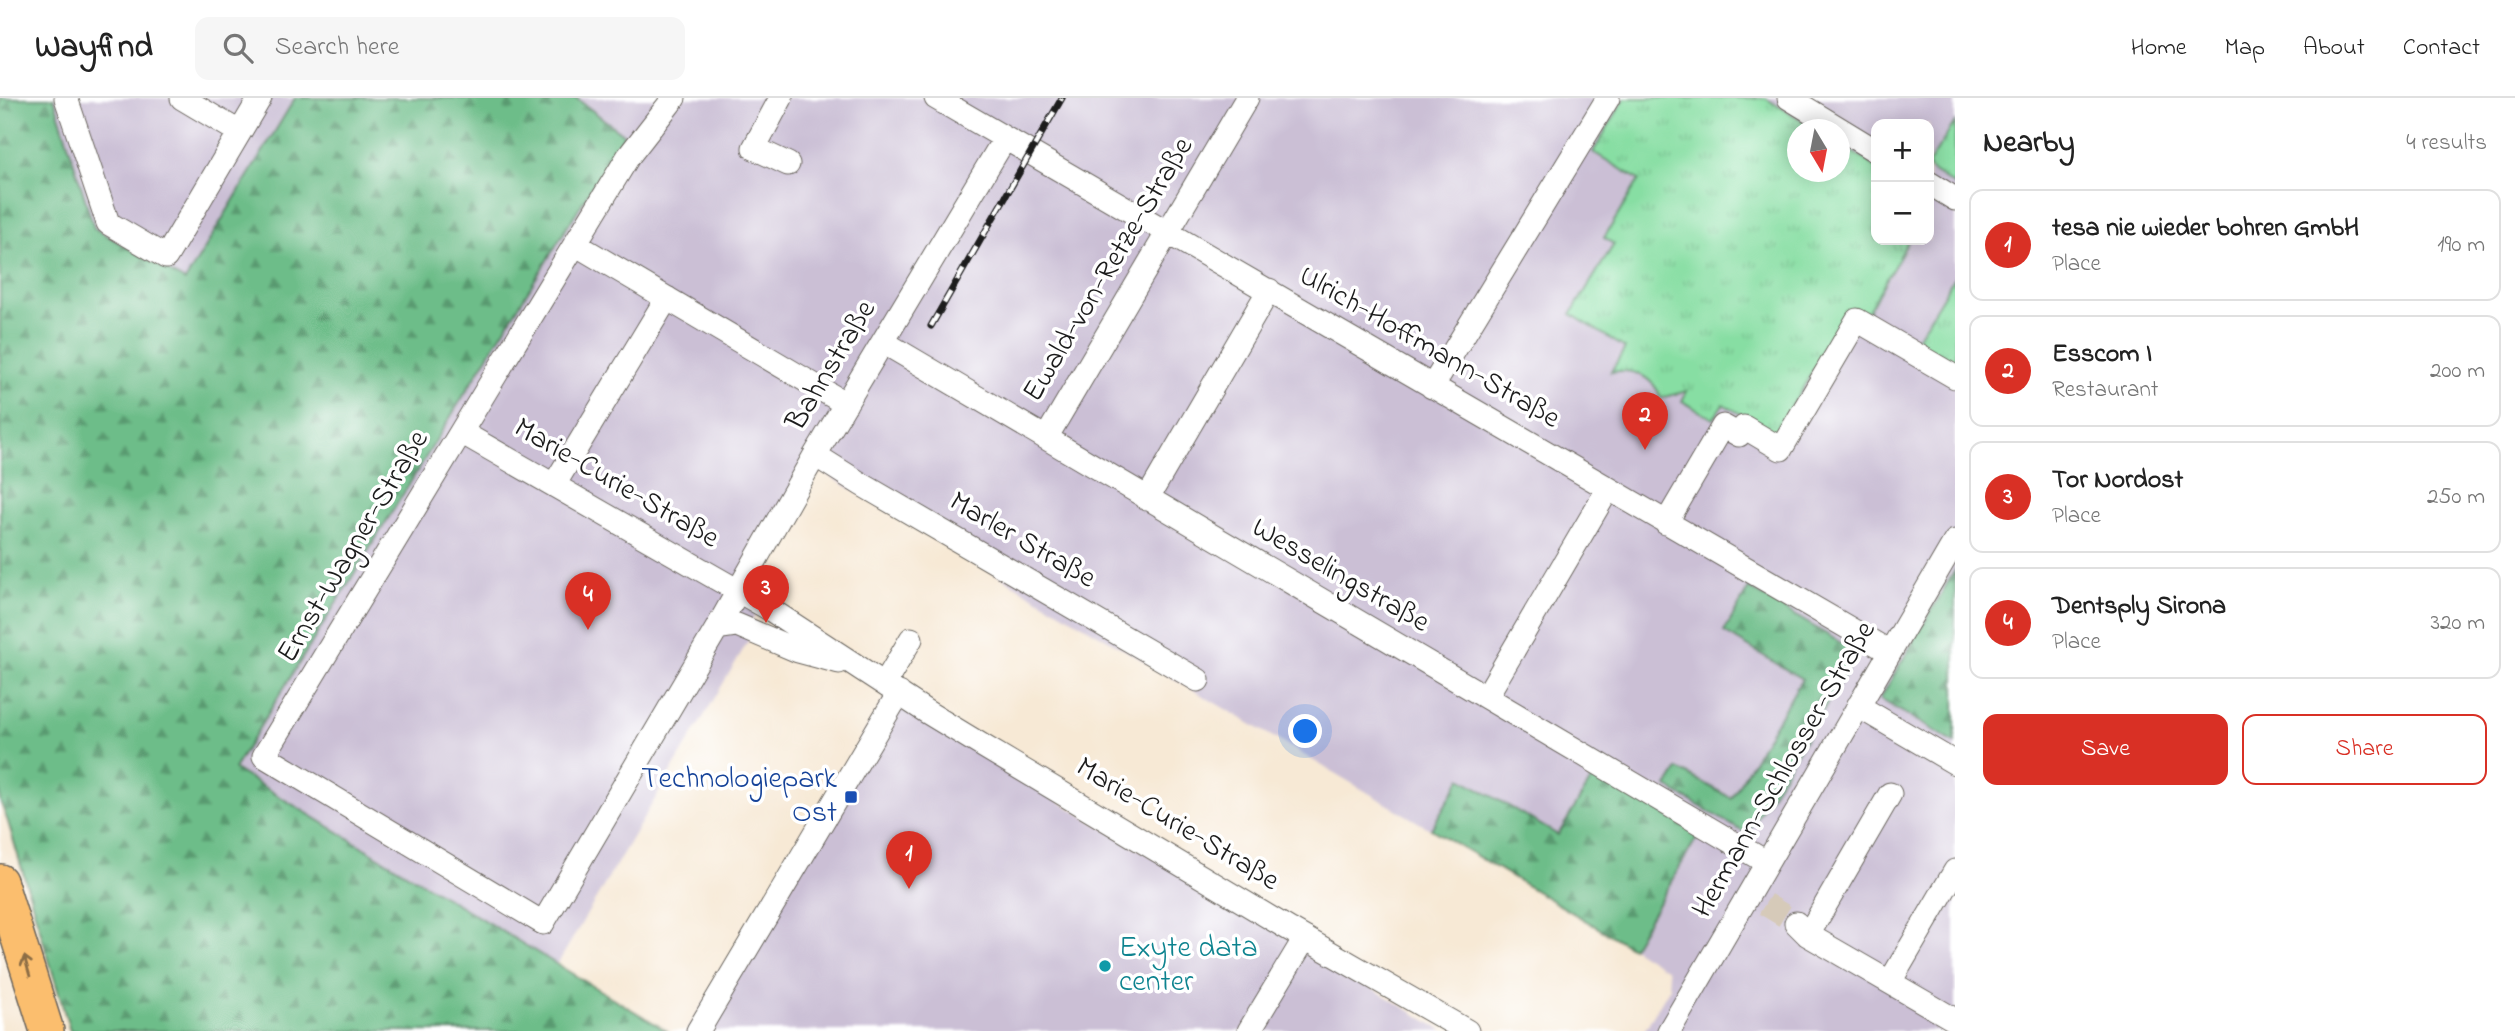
<!DOCTYPE html>
<meta charset="utf-8">
<style>
:root{--surface:#fff;--page:#f6f6f6;--text:#222;--muted:#767676;--line:#e0e0e0;--accent:#d93025}
body{margin:0;font-family:"Indie Flower",sans-serif;background:var(--page);color:var(--text)}
.controls{position:absolute;right:21px;top:21px;display:grid;overflow:hidden;border-radius:14px;box-shadow:0 4px 18px #0003}
.controls button{width:63px;height:63px;display:grid;place-items:center;padding:0;border:0;border-bottom:2px solid var(--line);background:var(--surface);color:var(--text);font:35px sans-serif}
.compass{position:absolute;left:1787px;top:21px;width:63px;height:63px;border-radius:50%;background:var(--surface);box-shadow:0 4px 18px #0003;rotate:170deg}
.you{position:absolute;left:1306px;top:634px;width:24px;height:24px;margin:-18px;border:5px solid #fff;border-radius:50%;background:#1a73e8;box-shadow:0 0 0 10px #1a73e833}
.badge{display:grid;place-items:center;width:46px;height:46px;border-radius:50%;background:var(--accent);color:#fff;font-size:23px;font-weight:700}
.pin{position:absolute;translate:-50% -58px;filter:drop-shadow(0 2px 4px #0008)}
.pin::after{content:'';position:absolute;top:37px;width:24px;height:21px;background:inherit;clip-path:polygon(0 0,100% 0,50% 100%)}
.list{margin:0;padding:0;list-style:none}
h2{display:flex;justify-content:space-between;align-items:center;height:91px;margin:0;padding:0 28px;font-size:30px}
h2 small{font-size:23px;font-weight:400;color:var(--muted)}
.list li{display:grid;grid-template-columns:46px 1fr auto;gap:21px;align-items:center;box-sizing:border-box;height:112px;margin:0 14px 14px;padding:0 14px;border:2px solid var(--line);border-radius:14px}
.list b{display:block;font-size:26px;white-space:nowrap}
.list p{margin:0;font-size:23px;white-space:nowrap;color:var(--muted)}
.list em{font-size:23px;font-style:normal;color:var(--muted)}
.actions{display:flex;gap:14px;padding:21px 28px}
.actions a{flex:1;padding:16px 0;border:2px solid var(--accent);border-radius:14px;text-align:center;font-size:24px;color:var(--accent)}
.actions .main{background:var(--accent);color:#fff}
.icon{flex:none;width:38px;height:38px;fill:none;stroke:currentColor;stroke-width:2;stroke-linecap:round;stroke-linejoin:round}
.map{position:relative;flex:none;width:1955px;height:933px;overflow:hidden}
header{display:flex;align-items:center;gap:42px;box-sizing:border-box;height:98px;padding:0 35px;background:var(--surface);border-bottom:2px solid var(--line)}
header strong{font-size:33px}
nav{display:flex;gap:38px;margin-inline-start:auto;font-size:24px}
.search{width:490px;height:63px;background:var(--page);display:flex;align-items:center;gap:18px;box-sizing:border-box;padding:0 24px;border-radius:14px;color:var(--muted);font-size:26px}
main{display:flex}
aside{flex:1;background:var(--surface)}
.map>svg:first-child{display:block}
.industrial{fill:#cbbfd5;fill-rule:evenodd}
.grass{fill:url(#grass-tufts);stroke:#527d60;stroke-width:2}
.forest{fill:url(#forest-firs);stroke:#446c52;stroke-width:2}
.lines{fill:none;stroke-linecap:round;stroke-linejoin:round}
.minor-tunnel{stroke:#d6cab9;stroke-width:23;stroke-dasharray:23 11;stroke-linecap:butt}
.minor-casing{stroke:#69645d;stroke-width:25}
.highway-casing{stroke:#69645d;stroke-width:36}
.minor{stroke:#fff;stroke-width:23}
.highway{stroke:#fbbe6e;stroke-width:33}
.rail-casing{stroke:#1c1c1c;stroke-width:7}
.rail{stroke:#fff;stroke-width:4.5;stroke-dasharray:13;stroke-linecap:butt}
.oneway{stroke:#8c6d45}
.transit-dot{fill:#1a4fb4;stroke:#fff;stroke-width:2.5}
.culture-dot{fill:#0f9aa8;stroke:#fff;stroke-width:2.5}
.labels{text-anchor:middle;dominant-baseline:central;stroke-width:7;stroke-linejoin:round;paint-order:stroke}
.street-label{font-size:30px;fill:#1c1c1c;stroke:#fff}
.transit-label{font-size:30px;fill:#164399;stroke:#fff;text-anchor:end}
.culture-label{font-size:30px;fill:#0d838f;stroke:#fff;text-anchor:start}
</style>
<header>
<strong>Wayfind</strong>
<div class="search"><svg class="icon" aria-label="search" viewBox="0 0 24 24"><circle cx="10" cy="10" r="6"/><path d="M15 15l6 6"/></svg>Search here</div>
<nav><a>Home</a><a>Map</a><a>About</a><a>Contact</a></nav>
</header>
<main>
<div class="map">
<svg width="1955" height="933" viewBox="0 0 1955 933">
<defs>
<pattern id="grass-tufts" width="24" height="20" patternUnits="userSpaceOnUse" patternTransform="scale(1.75)"><rect width="24" height="20" fill="#87dea3"/><path d="M3 7l-1-3M5 7V3M7 7l1-3M15 17l-1-3M17 17v-4M19 17l1-3" fill="none" stroke="#74be8c"/></pattern>
<pattern id="forest-firs" width="22" height="20" patternUnits="userSpaceOnUse" patternTransform="scale(1.75)"><rect width="22" height="20" fill="#6dbd89"/><path d="M5 1l3.5 6h-7zM16 11l3.5 6h-7z" fill="#59996f"/></pattern>
</defs>
<rect width="100%" height="100%" fill="#fff"/>
<filter id="ink" filterUnits="userSpaceOnUse"><feTurbulence type="fractalNoise" baseFrequency=".0143" numOctaves="2"/><feDisplacementMap in="SourceGraphic" scale="14" xChannelSelector="R" yChannelSelector="G"/><feConvolveMatrix kernelMatrix="1 2 1 2 8 2 1 2 1" color-interpolation-filters="sRGB"/></filter>
<filter id="wash" filterUnits="userSpaceOnUse"><feTurbulence type="fractalNoise" baseFrequency=".00686" numOctaves="4" result="noise"/><feDisplacementMap in="SourceGraphic" scale="28" xChannelSelector="R" yChannelSelector="G"/><feGaussianBlur stdDeviation="1.57" result="paint"/><feColorMatrix in="noise" values="0 0 0 0 0 0 0 0 0 0 0 0 0 0 0 0 0 1.4 0 .05"/><feComposite in="paint" operator="in"/></filter>
<g filter="url(#wash)">
<rect width="100%" height="100%" fill="#f7e9d5"/>
<path class="industrial" d="M54 0H1955V933H1644L1670 889 1667 872 1632 850 819 372 765 467 785 479 767 512 760 509 749 527 750 540 557 867 233 671ZM1876 26H1929V142H1876ZM1798 32H1840V74H1798Z
M885 600 1444 933H687Z"/>
<path class="grass" d="M1625 0H1765L1816 31 1798 32V74H1840V46L1876 69V142H1909L1864 220 1849 211 1776 336 1723 306 1713 321 1682 303 1687 293 1661 300C1653 278 1633 270 1611 274L1625 250 1571 216 1614 146 1604 140 1639 82 1593 54Z
M1955 24V88L1929 71V65Z
M1955 178V271L1913 247Z"/>
<path class="forest" d="M0 0H54L94 130 185 183 295 0H576L624 37 234 671 667 933H70L8 724 0 703Z
M1955 472V645L1880 601Z
M1749 490 1858 555 1747 736 1667 689 1678 671 1731 700 1802 581 1724 534Z
M1596 674 1699 736 1632 850 1431 731 1461 680 1558 737Z"/>
</g>
<g filter="url(#ink)">
<g class="lines">
<path class="minor-tunnel" d="M1765 806 1796 825"/>
<defs>
<path id="minor" d="M66 0 108 125 166 159 260 0
M182 0 239 34
M674 0 628 59 264 658 543 825 717 530 815 357 1005 40
M781 0 754 50 788 66
M936 0 1890 554
M1789 0 1876 53
M1929 85 1955 101
M575 146 846 306
M883 244 1766 764
M1432 289 1608 0
M461 334 768 510 927 614 983 648 1289 831 1467 933
M1046 340 1247 0
M815 357 861 386 1198 582
M554 387 667 200
M1147 401 1269 192
M1666 425 1723 328 1739 337 1744 329 1781 351 1857 222 1955 279
M717 530 737 527 798 553 839 564
M885 585 911 541
M1486 599 1608 391
M1858 608 1955 665
M1796 825 1808 837 1955 922
M1808 837 1890 696
M1890 884 1955 773
M698 933 899 595
M1249 933 1305 840
M1669 933 1955 443"/>
<path id="highway" d="M0 783 47 933"/>
</defs>
<use href="#minor" class="minor-casing"/>
<use href="#highway" class="highway-casing"/>
<use href="#minor" class="minor"/>
<use href="#highway" class="highway"/>
<defs>
<path id="rail" d="M931 228 1062 0"/>
</defs>
<use href="#rail" class="rail-casing"/>
<use href="#rail" class="rail"/>
</g>
<defs><path id="oneway-shaft" d="M-6 0H5M1.5-3L5.5 0L1.5 3" fill="none" stroke-width="1.6" stroke-linecap="round" stroke-linejoin="round" transform="scale(1.75)"/></defs>
<use class="oneway" href="#oneway-shaft" transform="translate(27 868) rotate(-106)"/>
</g>
<rect class="transit-dot" x="844" y="692" width="14" height="14" rx="3.5"/>
<circle class="culture-dot" cx="1105" cy="868" r="7"/>
<g class="labels">
<g class="street-label">
<text transform="translate(1109 172) rotate(-59)">Ewald-von-Retze-Straße</text>
<text transform="translate(1429 250) rotate(30)">Ulrich-Hoffmann-Straße</text>
<text transform="translate(832 268) rotate(-59)">Bahnstraße</text>
<text transform="translate(616 386) rotate(30)">Marie-Curie-Straße</text>
<text transform="translate(1022 443) rotate(30)">Marler Straße</text>
<text transform="translate(354 449) rotate(-59)">Ernst-Wagner-Straße</text>
<text transform="translate(1340 478) rotate(30)">Wesselingstraße</text>
<text transform="translate(1785 672) rotate(-60)">Hermann-Schlosser-Straße</text>
<text transform="translate(1177 727) rotate(31)">Marie-Curie-Straße</text>
</g>
<g class="transit-label">
<text x="837" y="682">Technologiepark<tspan x="837" dy="34">Ost</tspan></text>
</g>
<g class="culture-label">
<text x="1119" y="851">Exyte data<tspan x="1119" dy="34">center</tspan></text>
</g>
</g>
</svg>
<div class="controls">
<button>+</button>
<button>−</button>
</div>
<svg class="compass" viewBox="-18 -18 36 36"><path d="M0-13l5 13h-10z" fill="#e53935"/><path d="M0 13l5-13h-10z" fill="#767676"/></svg>
<div class="you"></div>
<div class="pin badge" style="left:909px;top:791px">1</div>
<div class="pin badge" style="left:1645px;top:352px">2</div>
<div class="pin badge" style="left:766px;top:525px">3</div>
<div class="pin badge" style="left:588px;top:532px">4</div>
</div>
<aside>
<h2>Nearby<small>4 results</small></h2>
<ul class="list">
<li><span class="badge">1</span><div><b>tesa nie wieder bohren GmbH</b><p>Place</p></div><em>190 m</em></li>
<li><span class="badge">2</span><div><b>Esscom I</b><p>Restaurant</p></div><em>200 m</em></li>
<li><span class="badge">3</span><div><b>Tor Nordost</b><p>Place</p></div><em>250 m</em></li>
<li><span class="badge">4</span><div><b>Dentsply Sirona</b><p>Place</p></div><em>320 m</em></li>
</ul>
<div class="actions"><a class="main">Save</a><a>Share</a></div>
</aside>
</main>
